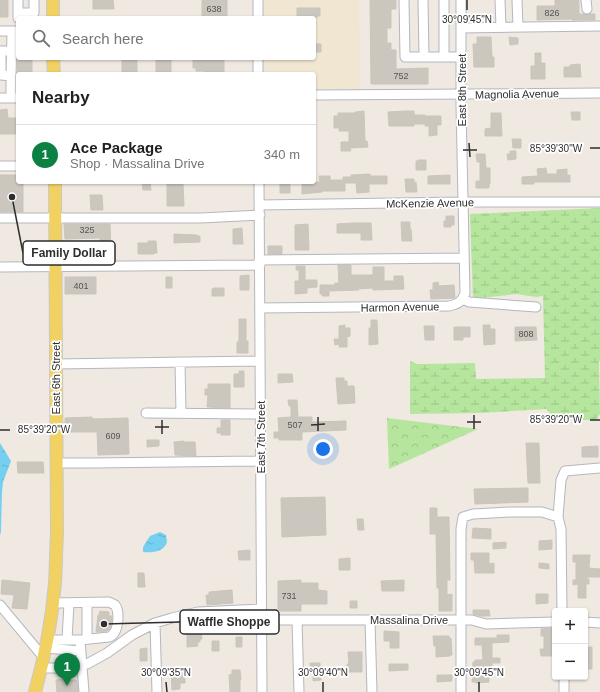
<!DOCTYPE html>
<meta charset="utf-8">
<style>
:root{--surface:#fff;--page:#f2f2f2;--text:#202124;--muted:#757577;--line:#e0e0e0;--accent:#0b8043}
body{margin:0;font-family:Arial,sans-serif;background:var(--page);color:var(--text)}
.controls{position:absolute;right:12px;bottom:12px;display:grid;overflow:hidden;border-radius:4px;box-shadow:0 1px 3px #0004}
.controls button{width:36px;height:36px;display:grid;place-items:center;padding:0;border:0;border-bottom:1px solid var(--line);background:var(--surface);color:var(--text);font:20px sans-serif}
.you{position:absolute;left:323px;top:449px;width:14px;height:14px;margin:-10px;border:3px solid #fff;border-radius:50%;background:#1a73e8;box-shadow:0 0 0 6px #1a73e833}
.badge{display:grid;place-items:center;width:26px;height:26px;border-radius:50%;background:var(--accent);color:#fff;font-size:13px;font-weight:700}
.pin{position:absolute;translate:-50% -33px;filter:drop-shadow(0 1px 2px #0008)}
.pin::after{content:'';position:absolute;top:21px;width:14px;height:12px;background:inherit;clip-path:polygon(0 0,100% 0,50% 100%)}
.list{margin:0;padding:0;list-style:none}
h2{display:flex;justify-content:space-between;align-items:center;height:52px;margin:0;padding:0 16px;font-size:17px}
h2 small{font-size:13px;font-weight:400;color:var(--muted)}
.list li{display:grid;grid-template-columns:26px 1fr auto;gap:12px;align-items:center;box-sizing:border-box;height:60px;padding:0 16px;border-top:1px solid var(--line)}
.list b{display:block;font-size:15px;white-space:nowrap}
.list p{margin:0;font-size:13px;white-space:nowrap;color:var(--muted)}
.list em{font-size:13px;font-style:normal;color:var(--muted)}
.icon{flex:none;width:22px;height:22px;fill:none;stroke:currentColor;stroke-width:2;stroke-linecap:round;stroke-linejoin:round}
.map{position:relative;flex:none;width:600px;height:692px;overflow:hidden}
.search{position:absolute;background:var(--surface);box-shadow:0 1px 3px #0004;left:16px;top:16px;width:300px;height:44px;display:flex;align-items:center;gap:10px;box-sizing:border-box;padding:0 14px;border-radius:4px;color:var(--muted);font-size:15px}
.panel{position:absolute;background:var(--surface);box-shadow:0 1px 3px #0004;left:16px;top:72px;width:300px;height:112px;border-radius:4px}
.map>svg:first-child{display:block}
.education{fill:#f0e6d1}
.forest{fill:url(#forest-crowns)}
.wetland{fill:url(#wetland-marsh)}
.water{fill:url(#water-ripples)}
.building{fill:#cbc7bf;stroke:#cbc5ba}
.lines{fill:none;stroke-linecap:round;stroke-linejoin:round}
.minor-casing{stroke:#b4b7c1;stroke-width:11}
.major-casing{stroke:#c9c9c9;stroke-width:14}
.minor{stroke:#fff;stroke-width:9}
.major{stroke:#f2d163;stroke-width:12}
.ticks{fill:none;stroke:#2e2e2e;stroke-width:1.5}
.labels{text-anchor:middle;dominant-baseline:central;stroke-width:3.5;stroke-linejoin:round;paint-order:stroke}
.number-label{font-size:9px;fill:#555452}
.street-label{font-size:11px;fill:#2e2e2e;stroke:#fff}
.ticks-label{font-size:10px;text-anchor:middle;fill:#2e2e2e;stroke:#fff;stroke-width:3.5;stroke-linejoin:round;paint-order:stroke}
.leader{fill:none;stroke:#2e2e2e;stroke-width:1.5}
.callout-dot{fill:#2e2e2e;stroke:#fff;stroke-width:1.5}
.callout{fill:#fff;stroke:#2e2e2e;stroke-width:1.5}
.callout-label{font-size:12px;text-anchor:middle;font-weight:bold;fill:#2e2e2e}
</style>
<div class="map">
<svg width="600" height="692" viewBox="0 0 600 692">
<defs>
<pattern id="forest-crowns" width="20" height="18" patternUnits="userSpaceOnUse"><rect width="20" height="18" fill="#b6e59e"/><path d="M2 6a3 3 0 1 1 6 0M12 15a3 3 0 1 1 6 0" fill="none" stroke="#9dc588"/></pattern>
<pattern id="wetland-marsh" width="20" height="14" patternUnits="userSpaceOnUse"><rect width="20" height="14" fill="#b6e59e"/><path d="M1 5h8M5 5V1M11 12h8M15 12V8" fill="none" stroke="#9dc588"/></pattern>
<pattern id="water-ripples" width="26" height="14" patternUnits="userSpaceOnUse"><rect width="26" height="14" fill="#75cff0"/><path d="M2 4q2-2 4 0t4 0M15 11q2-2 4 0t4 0" fill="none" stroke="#66b2ce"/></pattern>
</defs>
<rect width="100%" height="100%" fill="#efe9e1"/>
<path class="education" d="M264 0H359L360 89H314V74H265L264 58H314V18H264Z"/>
<path class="forest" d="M387 418 478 429 389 469Z"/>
<path class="wetland" d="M600 208V361H599L600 414 596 420H557L546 409 480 413 410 414V361L417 364H422L475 363 476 379 545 378 543 296 536 297 516 294 473 299 470 214Z"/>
<path class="water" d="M0 443 11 461 3 482 2 492 1 532 0 535Z
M160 532 166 535C166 535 167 541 167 542 164 552 152 553 143 552V547L150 536Z"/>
<path class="building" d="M0 0H8V17H0Z
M93 0H113L114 9H93Z
M202 0H227V18H202Z
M370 0H396V9H391V28H387V43H391V50H396V69L428 68V84H371Z
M555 0H579V14H595V20H572V19L537 20V6H555Z
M297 8H320V16H317V18H297Z
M477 37H491L492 57H494V67H474L473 44H477Z
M509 37 518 38V44L510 45Z
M314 44H321V52H314Z
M18 52V58H32V72H31V74H18V78H17Z
M535 53H541V63H545V79H531V66H535Z
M122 58H137V74H122Z
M156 58H171V72H156Z
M202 58H224V74H205L204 71H196V68H193V60H202Z
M580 64 581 77H564V67H570V65Z
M7 109 8 118H18V134H0V110Z
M364 111 365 141H367L368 147 350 148 351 151H341V142H349V131H339V128H334V116H338V113H355V112Z
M405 111H414V115H425V116H441V125H437V135L429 136V126H425V124H414V126H389L388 112Z
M571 112H580V120H572Z
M491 113H501L502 136H485V129L491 128Z
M512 139H521V148H513Z
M510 151H516V159L508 160 507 154H510Z
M476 154H485L486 168H490V184H489V188H476V181H480V162H477Z
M418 160H426V170H416V161H418Z
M546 168 547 174H557V170L567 169V175H570V182H534V184H522V177L538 176 537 169Z
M370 174V176H387V184H369V192L357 193 356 183H345V191H322V192L302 194V182H320L319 176H330V180H343V177H351V175Z
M0 175H18V182H23V212H0Z
M450 175V184H428V176Z
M405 179H414V183L416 182 417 192H406Z
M142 182H150L151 190H143Z
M280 182H290V193H280Z
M167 183H183L184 206H167Z
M90 195H102L103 210H91Z
M446 216H454V225H451V227H444V221H446Z
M401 222H410V229H411L412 241H402Z
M353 223H371L372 240H361V233H337V224Z
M64 224H110L111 249H100V238L65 239Z
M308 224 309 250H295V225Z
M242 228 243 244H233V229Z
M174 234 197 235V236H200V242L174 243Z
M148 241H156L157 253H154V254H138V243H148Z
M268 246H282V254H268Z
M338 265H351V275H373V267H384V281H394V276H403L404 289 373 290V288L358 289 359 290 329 291V296H322V293L320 294V285H335V283H339Z
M296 266H305V280H317V287L307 288V293L295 294V281H299V270H296Z
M249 275V290H240V276Z
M65 277H96V294H65Z
M166 277H172V288H166Z
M438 282 439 286 454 285 455 298 431 299 430 290H433V283Z
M214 288H224V296H212V289Z
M239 319H246V341H248V353H237V342H239Z
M371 320H377L378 344 369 345V328H371Z
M345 325V328H350V336L347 337V347H339V344L335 345 334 339H339V326Z
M483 325H490V329H495V344L484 345Z
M424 326H434V340H425Z
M454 327H470V337H463V340H454Z
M515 327H536L537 340 515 341Z
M239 371H244V387H234V374H239Z
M278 374H292L293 382 278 383Z
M336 378H344V381H347V386H354L355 403 338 404Z
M208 384H230V408L207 407 208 395H205V389H208Z
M288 400H297L298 417H312V422L346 421V430L302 432V440H279V438H274V432H279L278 418 291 417V406H289Z
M92 417V418L94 419 128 418 129 454 98 455 97 432H65V418Z
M221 420H230V435H221V433H217V428H221Z
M147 440H159V446L147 447Z
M184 441V442H195L196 456 175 455 174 442Z
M526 443H539L540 483H528Z
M598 446V457H582V447Z
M17 462H43L44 473H18Z
M528 488V502L475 504 474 489Z
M325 497 326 535 282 537 281 498Z
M430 508H437V517H449L450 580H447V595L452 594V611H439V588H437L436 534H430Z
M357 519H363L364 530H358Z
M473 528 491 529V539L472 538Z
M552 540V549L539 550V541Z
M506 542V548L493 549V543Z
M250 550V560H239L238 551Z
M471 553H489V564L494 563V573H475L474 560H471Z
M573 555H590L589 568 600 569V577H587V579H589V584H586V598H578V584L573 585V580H576V562H573Z
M350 558V570H339V559Z
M539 563 549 564V569L539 568Z
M138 573H144L145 587H138Z
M2 580 30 583 27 609 12 608 14 595 1 594Z
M301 580V583H318V590L327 591V604H301V611H278V581Z
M404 580V591H382L381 581Z
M232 590 233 603 207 605 206 595H209V592Z
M536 594H548V603L536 604Z
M350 601H357V608H350Z
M473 610H489L490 616H481L473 614Z
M100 611 109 612V616H112L111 625 110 629 107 631 96 632 98 615H99Z
M554 628V631H555V656H541L540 649H544V636H541V629Z
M384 631 399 632V648H390V641H384Z
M191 632H201L202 639H200V642H197L198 646 187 647V635L191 634Z
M497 635H509V642L492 643V658H500V663H492V669H489V682L476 683 475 682H472L473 662H475V660H483L482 645H475V638H497Z
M433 636H449V638H451L452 655H450V656L436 657V646H434Z
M236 637H242V647H236Z
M212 641H219V651H212Z
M585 647H592V669H585Z
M147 648V661H140V649Z
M348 652H362V672H347V664H349Z
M310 663H320L321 680 313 681V672H311Z
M389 664H408V670L389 671Z
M232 670H240L241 680H240V692H230L229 675 232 674Z
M185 671V683H180V689L172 690 171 672Z
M437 675H452V681L437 682Z
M63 679V681L77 680 78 692H57L56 680Z"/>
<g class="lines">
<defs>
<path id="minor" d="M18 0V18
M258 0V18
M404 0 405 57H461
M423 0 424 57
M444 0V57
M500 0 501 27
M517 0 518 27
M586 0 587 9
M18 13H34V0
M461 28 600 26
M0 31H18
M258 74V58
M11 76 1 75V51H11
M314 95 600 93
M0 98H18
M11 98V76L12 31
M0 166H18
M259 182 262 692
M259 205 463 202H600
M0 218H201L260 215
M259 260 464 258
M0 267 260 265
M463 299 469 302 536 307
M260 308 449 306C458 304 462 302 465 293L461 105V0
M180 362 181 413
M55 364 260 361
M146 413 260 414
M56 463H94L261 461
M0 605 44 658
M562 611 561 529 558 517 561 480 565 471 600 468
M262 620H472L486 624 555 622
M297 620 299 692
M370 620 372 692
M585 622 600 623
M155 623 157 692
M87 639V603
M47 640H80L109 637C119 634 120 611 115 605 113 604 111 603 109 602L53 603
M67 640 69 603
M80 640 84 692
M46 648 80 651
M41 668H68L87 664 107 653 132 635 155 623 172 618 198 612 261 609
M564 677V692
M461 692V529L463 517 473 514 510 512H542L558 517"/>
<path id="major" d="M53 0V18
M53 58 54 74
M35 692C45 656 52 620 55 583 56 567 56 551 57 534L55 182"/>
</defs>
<use href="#minor" class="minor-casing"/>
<use href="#major" class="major-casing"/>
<use href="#minor" class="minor"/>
<use href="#major" class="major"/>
</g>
<path class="ticks" d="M467 0V10M469 143 470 157M590 148H600M463 150H477M474 415V429M318 417V431M162 420V434M590 420H600M467 422H481M311 425 325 424M155 427H169M0 430H10M166 682 167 692M323 682V692M479 682V692"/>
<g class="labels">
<g class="number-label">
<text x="214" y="9">638</text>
<text x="552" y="13">826</text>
<text x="401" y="76">752</text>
<text x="87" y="230">325</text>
<text x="81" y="286">401</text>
<text x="526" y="334">808</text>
<text x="295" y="425">507</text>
<text x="113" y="436">609</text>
<text x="289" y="596">731</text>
</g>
<g class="street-label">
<text transform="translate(462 90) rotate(-90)">East 8th Street</text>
<text transform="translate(517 94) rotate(-1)">Magnolia Avenue</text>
<text transform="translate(430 203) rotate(-1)">McKenzie Avenue</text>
<text transform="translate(400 307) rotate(-1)">Harmon Avenue</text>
<text transform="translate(56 378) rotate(-90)">East 6th Street</text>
<text transform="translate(261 437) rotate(-90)">East 7th Street</text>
<text x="409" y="620">Massalina Drive</text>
</g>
</g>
<g class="ticks-label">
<text x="467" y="23">30°09'45"N</text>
<text x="556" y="152">85°39'30"W</text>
<text x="556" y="423">85°39'20"W</text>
<text x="44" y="433">85°39'20"W</text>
<text x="166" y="676">30°09'35"N</text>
<text x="323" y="676">30°09'40"N</text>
<text x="479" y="676">30°09'45"N</text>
</g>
<path class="leader" d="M12 197L23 253M104 624L180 622"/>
<g class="callout-dot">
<circle cx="12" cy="197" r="4"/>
<circle cx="104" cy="624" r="4"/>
</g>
<g class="callout">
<rect x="23" y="241" width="92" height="24" rx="4"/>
<rect x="180" y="610" width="99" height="24" rx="4"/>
</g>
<g class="callout-label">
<text x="69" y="257">Family Dollar</text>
<text x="229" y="626">Waffle Shoppe</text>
</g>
</svg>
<div class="controls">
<button>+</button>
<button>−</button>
</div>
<div class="you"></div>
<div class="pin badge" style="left:67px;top:686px">1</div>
<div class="search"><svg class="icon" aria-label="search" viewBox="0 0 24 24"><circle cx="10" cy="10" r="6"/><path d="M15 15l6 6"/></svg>Search here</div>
<section class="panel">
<h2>Nearby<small></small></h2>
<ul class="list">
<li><span class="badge">1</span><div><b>Ace Package</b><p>Shop · Massalina Drive</p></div><em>340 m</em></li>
</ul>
</section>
</div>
